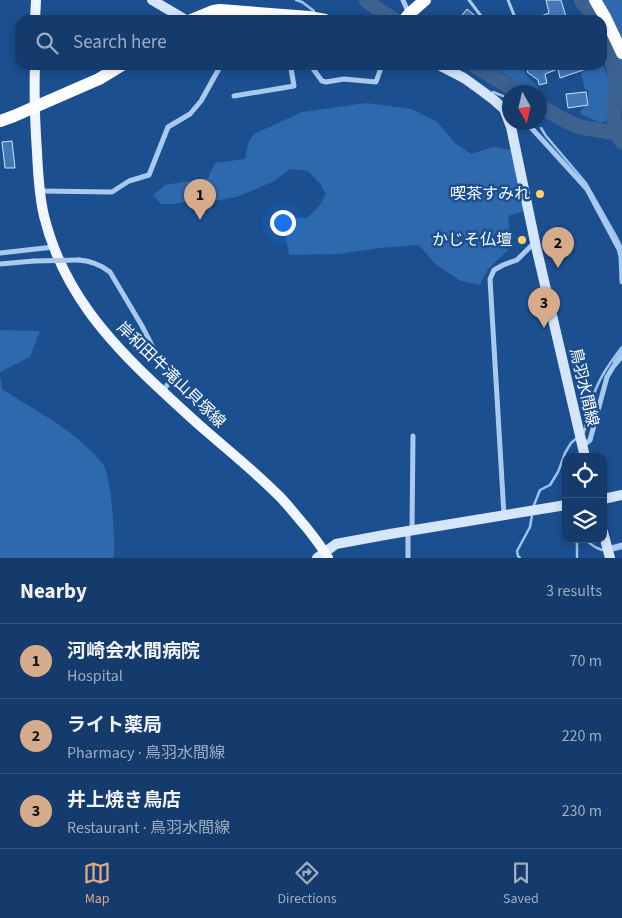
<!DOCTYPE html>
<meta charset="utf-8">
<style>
:root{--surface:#143b6b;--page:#214673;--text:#f1f3f6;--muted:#9dadc1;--line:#33557e;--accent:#d6ab8b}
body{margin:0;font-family:"Source Sans 3","Noto Sans JP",sans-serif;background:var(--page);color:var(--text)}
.controls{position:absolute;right:15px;bottom:15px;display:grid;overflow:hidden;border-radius:10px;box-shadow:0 2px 8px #0003}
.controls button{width:45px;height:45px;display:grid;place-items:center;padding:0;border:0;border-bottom:1px solid var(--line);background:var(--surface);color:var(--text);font:25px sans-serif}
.compass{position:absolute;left:502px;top:85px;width:45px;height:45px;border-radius:50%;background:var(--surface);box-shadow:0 2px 8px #0003;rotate:172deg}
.you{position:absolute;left:282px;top:222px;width:18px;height:18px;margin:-12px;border:4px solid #fff;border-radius:50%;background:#1a73e8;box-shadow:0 0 0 8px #1a73e833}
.badge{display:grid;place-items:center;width:32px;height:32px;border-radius:50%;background:var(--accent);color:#111;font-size:16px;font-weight:700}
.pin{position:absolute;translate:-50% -41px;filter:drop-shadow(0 1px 2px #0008)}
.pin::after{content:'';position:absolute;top:26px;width:18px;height:15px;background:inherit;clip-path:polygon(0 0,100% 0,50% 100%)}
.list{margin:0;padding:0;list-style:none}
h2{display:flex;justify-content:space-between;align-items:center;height:65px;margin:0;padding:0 20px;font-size:21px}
h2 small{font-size:16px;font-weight:400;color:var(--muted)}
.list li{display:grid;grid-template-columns:32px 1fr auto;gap:15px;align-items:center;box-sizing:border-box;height:75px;padding:0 20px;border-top:1px solid var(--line)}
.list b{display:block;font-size:19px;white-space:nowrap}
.list p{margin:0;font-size:16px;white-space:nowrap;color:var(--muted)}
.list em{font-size:16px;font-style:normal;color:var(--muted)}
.icon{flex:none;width:28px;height:28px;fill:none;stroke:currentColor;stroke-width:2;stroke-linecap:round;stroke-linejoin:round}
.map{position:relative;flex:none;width:622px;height:558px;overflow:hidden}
.search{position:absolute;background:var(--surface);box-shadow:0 2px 8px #0003;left:15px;right:15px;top:15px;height:55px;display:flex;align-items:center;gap:12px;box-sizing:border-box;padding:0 18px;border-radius:15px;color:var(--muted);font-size:19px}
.sheet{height:290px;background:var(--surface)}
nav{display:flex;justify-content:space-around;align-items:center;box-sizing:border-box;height:70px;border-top:1px solid var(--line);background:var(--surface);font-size:14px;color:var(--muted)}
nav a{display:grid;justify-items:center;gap:2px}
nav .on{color:var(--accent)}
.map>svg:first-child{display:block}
.green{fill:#2e69ad}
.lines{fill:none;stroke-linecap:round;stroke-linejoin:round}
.stream{stroke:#9cc4f0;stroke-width:2.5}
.river{stroke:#3c6290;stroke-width:15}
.building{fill:#4478b7;stroke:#cfe3fa}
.lane{stroke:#a9c9ee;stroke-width:3}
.street{stroke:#a9c9ee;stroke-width:5}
.secondary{stroke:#d6e6fa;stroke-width:10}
.primary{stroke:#f0f6ff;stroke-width:10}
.highway{stroke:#fff;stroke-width:12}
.street-bridge{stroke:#a9c9ee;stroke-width:5}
.poi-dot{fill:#ffd166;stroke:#1b4f8f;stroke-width:2}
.labels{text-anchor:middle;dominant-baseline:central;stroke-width:5;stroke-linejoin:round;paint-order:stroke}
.poi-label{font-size:16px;fill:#fff;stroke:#1b4f8f;text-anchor:end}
.street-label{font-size:16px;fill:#fff;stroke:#1b4f8f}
</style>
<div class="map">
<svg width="622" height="558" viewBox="0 0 622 558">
<rect width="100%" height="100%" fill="#1b4f8f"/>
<path class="green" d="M596 0H622V69L602 28V20H598L595 13Z
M602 63 611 84 612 88 607 118 606 121 600 123 581 114 580 112 584 107 589 105 588 91 585 89 581 74 582 72 595 68 597 65H602Z
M494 65H526L524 71C528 79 537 83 540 92V93V92H529L508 76 496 69Z
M366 103 411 109 437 122 456 144 471 154 493 147 512 150 524 211 508 216 510 237 507 251 488 269 480 285 461 281 435 264 419 245 379 248 338 254 289 255 284 224 287 217 307 218 319 206 326 194 321 185 308 171 290 169 274 181 237 197 219 200 189 201 173 204H161L153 195 165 185 208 178 215 163 245 159 248 143 254 134 302 112Z
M0 330 40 331 30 357 0 372Z
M0 375 2 389C32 409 64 424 90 450 94 454 99 459 103 464 112 477 115 541 114 558H0Z"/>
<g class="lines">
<path class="stream" d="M296 0 302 2 314 11
M493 92 503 96
M541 128 546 136 586 183 616 236 622 248
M614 362 622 351
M584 432C587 422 588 412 591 402 598 380 608 365 622 347
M534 505 540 490 550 485 558 472 565 453 571 443 577 438
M575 539 577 544V558
M584 539 595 547 602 550
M614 550 622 548
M520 558 518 556 517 551 530 527 532 515"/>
<path class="river" d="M366 0 379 10 395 20
M581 0 589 10 594 20
M602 34C609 49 615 67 616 84 616 108 608 120 622 142
M474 65 518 92
M540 106C554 114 569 125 585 128 596 130 606 131 616 133"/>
</g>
<path class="building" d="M546 0H561L567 20H533V19L549 13Z
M467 9 479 19 480 20H458Z
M531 65H595V66L560 78 558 69 545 74 547 83 539 85 538 80 527 72Z
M585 92H586L588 105 568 108 566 94Z
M12 141 15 168H5L2 142Z"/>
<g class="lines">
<path class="lane" d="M469 0 484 20
M508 0 516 20"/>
<path class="street" d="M403 0 409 14
M298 65 311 66 322 81 326 82 344 79 376 82 382 65
M234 96 294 86 291 68 293 65
M526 122 587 189 619 249 621 256 622 282
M40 191 112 192 129 181 149 175 168 127 190 114 201 101 221 65
M0 253 54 247
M79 260C91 261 100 264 110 272L142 326 170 381 163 391
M0 264 34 261
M583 446 590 440 607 377 613 367 622 356
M504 515 490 279 494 270 503 265 517 260 535 242
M412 530 413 436
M608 549 622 545
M408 558V531"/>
<path class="secondary" d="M152 0 186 20
M439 65 464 78 482 91 494 100 504 109 511 127 535 242 585 457
M603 499 622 495
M603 532 610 558
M317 558 336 544 390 534 566 505"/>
<path class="primary" d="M35 20 36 0
M35 65C34 94 35 123 37 152 38 174 39 195 44 216 62 289 107 340 160 389 175 403 190 417 205 430 229 451 254 471 276 493 287 503 296 516 306 527 314 537 322 547 328 558"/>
<path class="highway" d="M595 0 605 17 622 53
M191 20 213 11 220 10 309 17 325 20
M404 20 409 14 425 0
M0 121 14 116 99 79 122 65"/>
<path class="street-bridge" d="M34 261 79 260"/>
</g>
<g class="poi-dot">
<circle cx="540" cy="194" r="5"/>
<circle cx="522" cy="240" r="5"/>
</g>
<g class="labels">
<g class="poi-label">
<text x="530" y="194">喫茶すみれ</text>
<text x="512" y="240">かじそ仏壇</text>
</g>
<g class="street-label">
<text transform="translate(171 375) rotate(44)">岸和田牛滝山貝塚線</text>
<text transform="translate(584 387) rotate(77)">鳥羽水間線</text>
</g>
</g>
</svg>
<div class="controls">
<button><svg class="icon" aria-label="locate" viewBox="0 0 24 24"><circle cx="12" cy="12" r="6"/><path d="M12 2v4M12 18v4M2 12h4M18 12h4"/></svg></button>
<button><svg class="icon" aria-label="layers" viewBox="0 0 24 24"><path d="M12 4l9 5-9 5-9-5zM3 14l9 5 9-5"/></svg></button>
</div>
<svg class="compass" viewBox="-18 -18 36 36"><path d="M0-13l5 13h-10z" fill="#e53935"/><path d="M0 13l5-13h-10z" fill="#9dadc1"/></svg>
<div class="you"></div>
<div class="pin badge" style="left:200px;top:220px">1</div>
<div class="pin badge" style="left:558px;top:268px">2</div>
<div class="pin badge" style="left:544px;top:328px">3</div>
<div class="search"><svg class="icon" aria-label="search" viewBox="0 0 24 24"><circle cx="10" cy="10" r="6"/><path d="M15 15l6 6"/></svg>Search here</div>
</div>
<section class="sheet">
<h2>Nearby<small>3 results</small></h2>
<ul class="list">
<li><span class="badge">1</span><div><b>河崎会水間病院</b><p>Hospital</p></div><em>70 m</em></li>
<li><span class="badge">2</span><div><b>ライト薬局</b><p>Pharmacy · 鳥羽水間線</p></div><em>220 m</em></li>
<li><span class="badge">3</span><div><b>井上焼き鳥店</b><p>Restaurant · 鳥羽水間線</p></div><em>230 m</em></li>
</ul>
</section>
<nav>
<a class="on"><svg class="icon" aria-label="map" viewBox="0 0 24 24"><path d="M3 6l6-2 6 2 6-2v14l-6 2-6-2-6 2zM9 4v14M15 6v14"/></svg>Map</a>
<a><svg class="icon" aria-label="directions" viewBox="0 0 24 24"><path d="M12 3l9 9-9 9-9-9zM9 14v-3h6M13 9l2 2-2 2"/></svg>Directions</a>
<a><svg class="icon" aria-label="saved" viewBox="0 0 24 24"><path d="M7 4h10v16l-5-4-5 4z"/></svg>Saved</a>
</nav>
